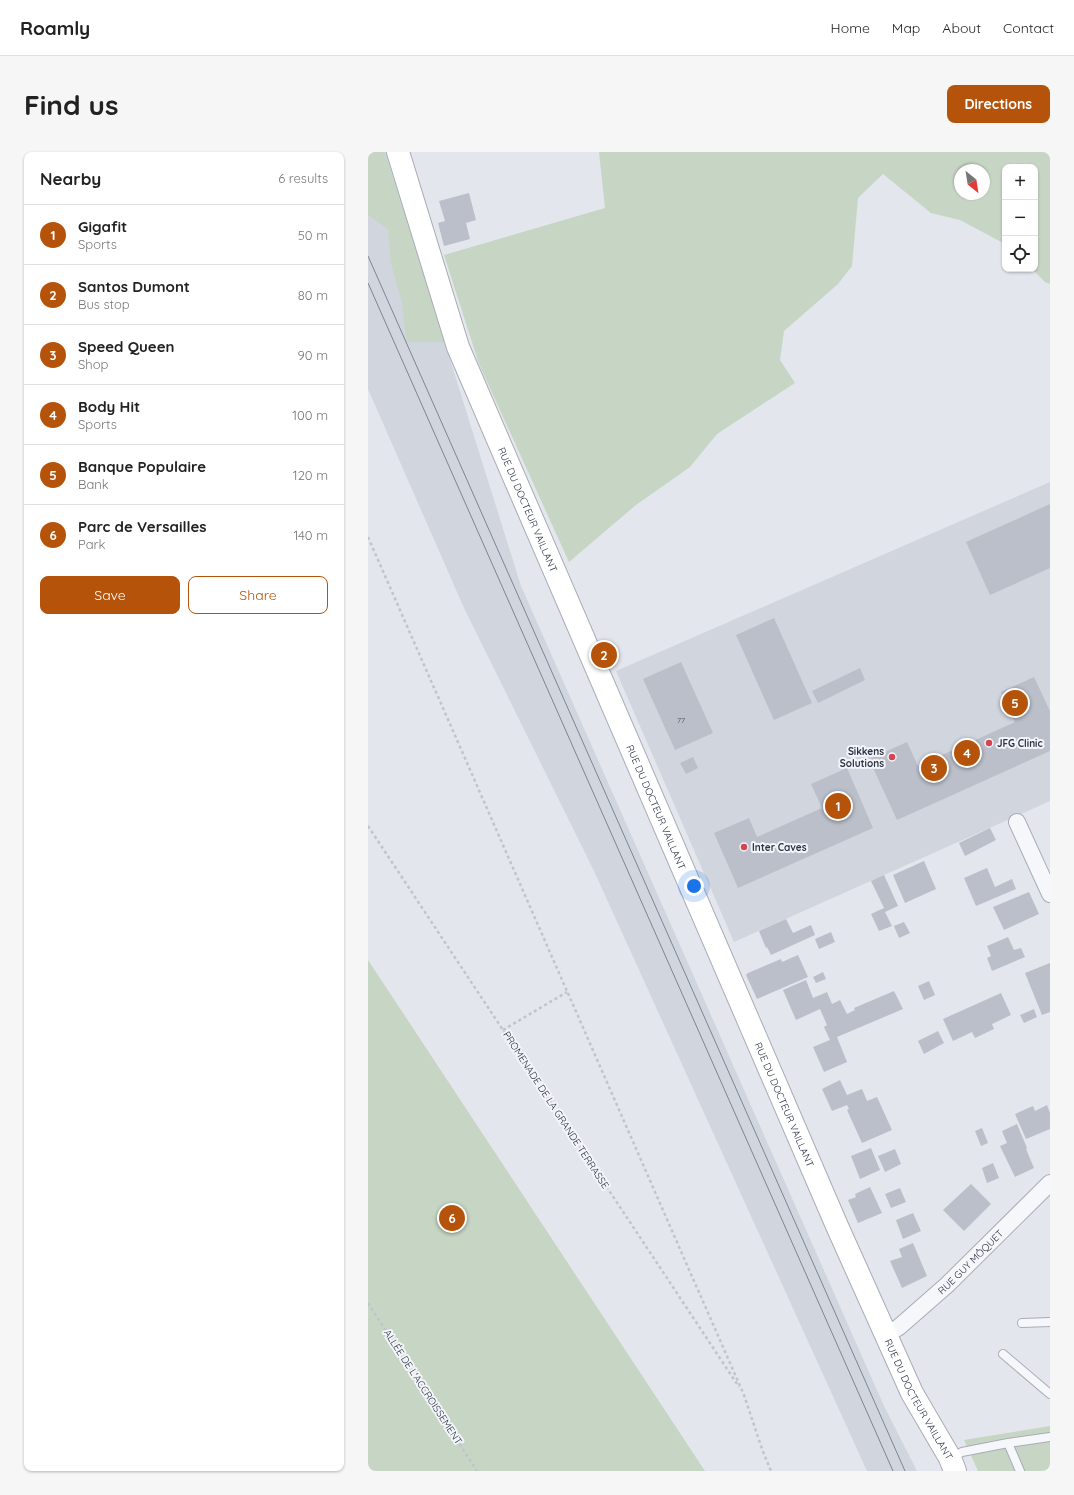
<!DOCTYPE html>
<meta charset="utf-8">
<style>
:root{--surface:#fff;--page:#f6f6f6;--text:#222;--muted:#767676;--line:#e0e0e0;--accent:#b45309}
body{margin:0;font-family:Quicksand,sans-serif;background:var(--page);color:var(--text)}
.controls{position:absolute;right:12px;top:12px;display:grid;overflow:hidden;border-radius:8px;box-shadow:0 1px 3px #0004}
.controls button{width:36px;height:36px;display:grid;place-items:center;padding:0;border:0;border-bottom:1px solid var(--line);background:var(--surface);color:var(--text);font:20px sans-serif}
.compass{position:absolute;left:586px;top:12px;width:36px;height:36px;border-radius:50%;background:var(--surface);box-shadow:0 1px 3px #0004;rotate:150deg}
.you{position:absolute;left:326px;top:734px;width:14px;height:14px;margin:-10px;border:3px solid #fff;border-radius:50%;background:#1a73e8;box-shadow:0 0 0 6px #1a73e833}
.badge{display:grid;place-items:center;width:26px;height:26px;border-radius:50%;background:var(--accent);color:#fff;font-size:13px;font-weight:700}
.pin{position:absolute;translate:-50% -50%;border:2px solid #fff;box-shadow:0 1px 4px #0006}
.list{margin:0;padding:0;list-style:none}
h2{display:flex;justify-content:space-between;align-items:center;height:52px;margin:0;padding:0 16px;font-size:17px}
h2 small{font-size:13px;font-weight:400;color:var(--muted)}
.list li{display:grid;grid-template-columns:26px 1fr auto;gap:12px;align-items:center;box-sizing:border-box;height:60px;padding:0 16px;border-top:1px solid var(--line)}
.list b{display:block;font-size:15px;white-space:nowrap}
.list p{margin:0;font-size:13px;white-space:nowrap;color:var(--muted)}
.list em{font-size:13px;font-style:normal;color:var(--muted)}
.actions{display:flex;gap:8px;padding:12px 16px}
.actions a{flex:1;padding:9px 0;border:1px solid var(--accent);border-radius:8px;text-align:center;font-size:14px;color:var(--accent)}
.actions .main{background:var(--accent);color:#fff}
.icon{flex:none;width:22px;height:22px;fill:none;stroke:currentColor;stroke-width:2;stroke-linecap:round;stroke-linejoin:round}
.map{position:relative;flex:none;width:682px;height:1319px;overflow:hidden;border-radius:8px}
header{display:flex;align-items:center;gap:24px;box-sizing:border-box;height:56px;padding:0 20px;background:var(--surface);border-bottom:1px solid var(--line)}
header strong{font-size:19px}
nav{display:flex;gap:22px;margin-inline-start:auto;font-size:14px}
.intro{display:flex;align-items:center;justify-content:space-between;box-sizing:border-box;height:96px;padding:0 24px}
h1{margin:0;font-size:28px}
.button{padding:10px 18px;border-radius:8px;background:var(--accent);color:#fff;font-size:14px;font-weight:700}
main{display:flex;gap:24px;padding:0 24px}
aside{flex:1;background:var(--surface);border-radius:8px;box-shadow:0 1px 3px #0004}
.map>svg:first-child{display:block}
.built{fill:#d1d5de}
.green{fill:#c7d6c4;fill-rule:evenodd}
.building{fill:#babfca}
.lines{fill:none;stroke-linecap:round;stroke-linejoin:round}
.service-casing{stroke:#a8acb7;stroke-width:10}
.minor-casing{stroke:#a8acb7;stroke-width:18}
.secondary-casing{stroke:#a8acb7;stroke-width:24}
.path{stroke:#c1c4cb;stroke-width:2.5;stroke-dasharray:3 3;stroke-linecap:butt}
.service{stroke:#f6f7fa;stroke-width:8}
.minor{stroke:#f6f7fa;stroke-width:16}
.secondary{stroke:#fff;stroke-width:22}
.tram{stroke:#7c8496;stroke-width:1}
.poi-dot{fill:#d34651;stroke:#f3f5f9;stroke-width:1.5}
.labels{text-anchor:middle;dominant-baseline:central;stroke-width:4;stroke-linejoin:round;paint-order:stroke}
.number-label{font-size:8px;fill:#4e5566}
.street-label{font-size:10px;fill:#2a3245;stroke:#f3f5f9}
.poi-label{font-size:10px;font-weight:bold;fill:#2a3245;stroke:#f3f5f9;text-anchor:start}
</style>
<header>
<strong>Roamly</strong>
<nav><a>Home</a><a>Map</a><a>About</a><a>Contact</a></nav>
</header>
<div class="intro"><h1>Find us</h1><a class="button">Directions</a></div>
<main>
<aside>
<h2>Nearby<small>6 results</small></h2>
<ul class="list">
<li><span class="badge">1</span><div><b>Gigafit</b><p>Sports</p></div><em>50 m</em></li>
<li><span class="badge">2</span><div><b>Santos Dumont</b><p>Bus stop</p></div><em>80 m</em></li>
<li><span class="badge">3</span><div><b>Speed Queen</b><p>Shop</p></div><em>90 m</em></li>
<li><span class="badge">4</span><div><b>Body Hit</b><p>Sports</p></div><em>100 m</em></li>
<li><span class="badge">5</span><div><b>Banque Populaire</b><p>Bank</p></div><em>120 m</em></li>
<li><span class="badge">6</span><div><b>Parc de Versailles</b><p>Park</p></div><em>140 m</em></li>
</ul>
<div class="actions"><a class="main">Save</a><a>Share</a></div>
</aside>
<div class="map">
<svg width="682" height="1319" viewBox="0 0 682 1319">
<rect width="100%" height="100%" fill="#e3e6ec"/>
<path class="built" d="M0 0H17L153 434 516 1254 549 1319H499L226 719 96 456 0 237Z
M682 330V649L366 790 248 519Z"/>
<path class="green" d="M0 0H17L77 190H38L34 151 23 112 20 77 0 63Z
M231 0H682V132L677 130 664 117H667V15H637V92L592 68 563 61 515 22 490 46 484 114 470 132 416 179 412 208 427 231 349 282 322 315 268 353 201 410 111 212 76 103 237 56ZM592 18H616V42H592Z
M0 808 337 1319H0Z
M682 1274V1319H610L596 1288Z"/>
<path class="building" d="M101 41 108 68 98 71 102 87 76 94 70 71 77 69 71 49Z
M682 352V416L622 443 598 390Z
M406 466 444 551 406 568 368 483Z
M313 510 345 581 307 598 275 527Z
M492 516 497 528 450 551 444 539Z
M666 525 682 559V599L529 668 501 607 539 590 550 614 647 570 633 540Z
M325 605 330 616 318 622 312 611Z
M479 616 505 676 370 736 346 681 381 666 389 685 454 656 443 632Z
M622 676 628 688 597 704 591 691Z
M556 709 568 737 537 751 525 723Z
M619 716 627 735 644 727 648 737 608 754 596 726Z
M516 723 530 754 517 760 524 774 511 779 503 762 516 756 503 729Z
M661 740 671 762 636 778 625 755Z
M418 767 425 781 443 773 447 783 403 803 399 795 398 796 391 779Z
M536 770 542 781 531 786 526 774Z
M463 780 467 790 451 797 447 787Z
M640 785 646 798 653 796 657 805 624 819 619 806 623 804 619 794Z
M430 803 440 825 389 847 378 823 380 821 413 807 414 810Z
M682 811V860L674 863 657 821Z
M455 820 458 827 448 831 445 825Z
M438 828 445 846 459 840 464 852 472 848 479 862 487 858 486 856 526 839 535 857 469 885 479 910 456 920 445 895 462 888 456 875 459 873 452 857 428 868 415 838Z
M561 829 567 843 556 848 550 834Z
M633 841 643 863 624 872 626 877 607 886 604 880 585 889 575 867Z
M666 857 669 865 656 871 652 863Z
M570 879 576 891 556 902 550 889Z
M472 928 479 943 494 937 499 949 509 945 524 978 494 991 479 958 481 957 479 953 464 959 454 937Z
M679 953 682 961V977L658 987 647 962 665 954 667 959Z
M649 972 659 996 658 997 666 1016 647 1025 632 994 639 991 634 979Z
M614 976 620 991 613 994 607 979Z
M503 996 512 1018 492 1027 483 1004Z
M527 997 533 1012 517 1020 510 1004Z
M625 1011 631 1026 619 1031 614 1016Z
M603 1032 623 1052 596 1079 575 1058Z
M502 1035 514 1061 490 1071 480 1048 488 1045 487 1042Z
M532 1036 538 1050 523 1056 517 1042Z
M545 1061 553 1079 535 1087 528 1068Z
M545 1091 559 1124 534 1136 522 1109 534 1105 531 1097Z"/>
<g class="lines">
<defs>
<path id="service" d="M654 1171 682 1170
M635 1202 682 1242
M640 1291 682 1285
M583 1306 594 1300 640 1291 652 1319"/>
<g id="minor">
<path d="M649 670 682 742"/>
<path id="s1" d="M518 1183 531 1175 579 1133 682 1031"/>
</g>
<g id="secondary">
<path id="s2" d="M30 0 90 195 469 1074 544 1241 582 1306 587 1319"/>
</g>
</defs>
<use href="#service" class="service-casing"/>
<use href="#minor" class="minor-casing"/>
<use href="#secondary" class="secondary-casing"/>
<path class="path" d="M0 385 376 1243 394 1297 403 1319
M0 674 371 1235
M135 878 199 840
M0 1151 109 1319"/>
<use href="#service" class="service"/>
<use href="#minor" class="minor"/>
<use href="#secondary" class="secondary"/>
<path class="tram" d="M0 104 537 1319
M0 131 525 1319"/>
</g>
<g class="poi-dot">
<circle cx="621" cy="591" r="4"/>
<circle cx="524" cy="605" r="4"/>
<circle cx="376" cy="695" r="4"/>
</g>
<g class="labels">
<g class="number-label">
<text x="313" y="568">77</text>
</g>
<g class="street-label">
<text stroke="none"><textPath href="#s2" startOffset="381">RUE DU DOCTEUR VAILLANT</textPath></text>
<text stroke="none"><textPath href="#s2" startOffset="705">RUE DU DOCTEUR VAILLANT</textPath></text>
<text stroke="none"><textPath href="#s2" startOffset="1029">RUE DU DOCTEUR VAILLANT</textPath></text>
<text transform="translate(188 958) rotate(57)">PROMENADE DE LA GRANDE TERRASSE</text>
<text stroke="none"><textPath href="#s1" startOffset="112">RUE GUY MÔQUET</textPath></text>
<text transform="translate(55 1235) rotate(57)">ALLÉE DE L'ACCROISSEMENT</text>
<text stroke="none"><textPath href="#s2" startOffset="1353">RUE DU DOCTEUR VAILLANT</textPath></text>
</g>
<g class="poi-label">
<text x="629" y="591">JFG Clinic</text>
<text x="516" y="599" text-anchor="end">Sikkens<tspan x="516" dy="12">Solutions</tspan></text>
<text x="384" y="695">Inter Caves</text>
</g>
</g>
</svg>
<div class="controls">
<button>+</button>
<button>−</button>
<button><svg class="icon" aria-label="locate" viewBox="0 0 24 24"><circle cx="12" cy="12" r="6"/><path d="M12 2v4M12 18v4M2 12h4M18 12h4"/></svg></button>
</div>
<svg class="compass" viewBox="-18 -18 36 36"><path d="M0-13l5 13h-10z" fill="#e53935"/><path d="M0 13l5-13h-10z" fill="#767676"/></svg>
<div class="you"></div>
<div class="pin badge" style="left:470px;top:654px">1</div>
<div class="pin badge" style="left:236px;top:503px">2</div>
<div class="pin badge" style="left:566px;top:616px">3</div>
<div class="pin badge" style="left:599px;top:601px">4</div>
<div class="pin badge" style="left:647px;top:551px">5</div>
<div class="pin badge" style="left:84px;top:1066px">6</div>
</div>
</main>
